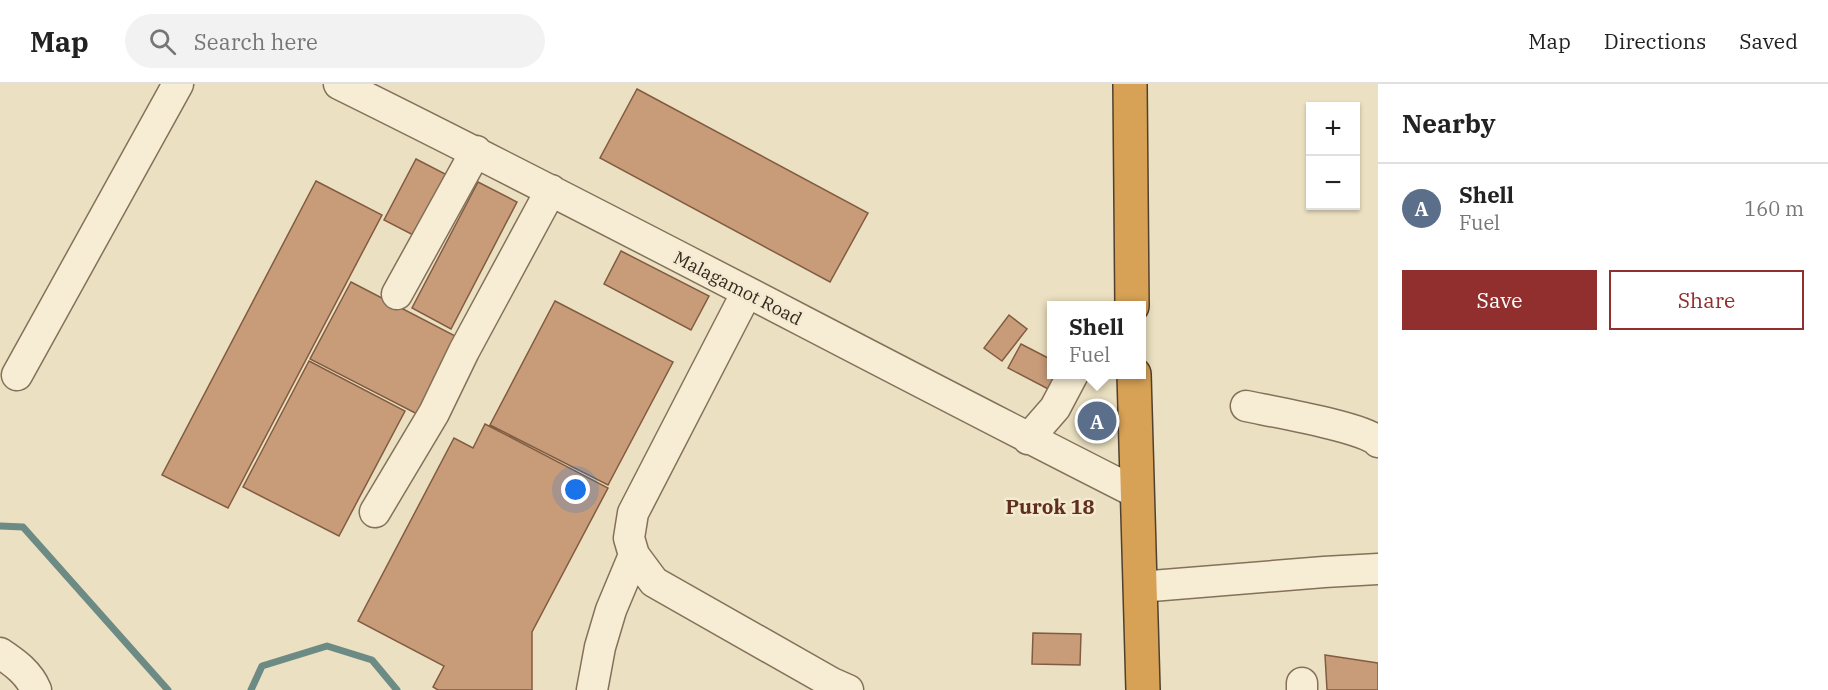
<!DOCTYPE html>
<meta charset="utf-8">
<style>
:root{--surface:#fff;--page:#f2f2f2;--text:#222;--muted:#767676;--line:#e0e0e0;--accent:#902f2d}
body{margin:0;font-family:"IBM Plex Serif",serif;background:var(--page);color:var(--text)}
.controls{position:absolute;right:18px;top:18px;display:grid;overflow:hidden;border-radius:0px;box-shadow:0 2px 4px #0004}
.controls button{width:54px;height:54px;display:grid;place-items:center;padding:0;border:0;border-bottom:2px solid var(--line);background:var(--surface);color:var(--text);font:30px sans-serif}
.you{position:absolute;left:576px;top:406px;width:21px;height:21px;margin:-15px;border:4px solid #fff;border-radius:50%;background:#1a73e8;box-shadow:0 0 0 9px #1a73e833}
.badge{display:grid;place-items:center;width:39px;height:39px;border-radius:50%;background:var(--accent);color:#fff;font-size:20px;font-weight:700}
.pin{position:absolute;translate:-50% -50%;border:3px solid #fff;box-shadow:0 2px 6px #0006}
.popup{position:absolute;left:1047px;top:217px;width:99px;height:78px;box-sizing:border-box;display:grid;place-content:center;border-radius:0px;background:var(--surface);filter:drop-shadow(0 2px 4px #0005);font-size:20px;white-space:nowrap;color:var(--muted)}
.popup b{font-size:22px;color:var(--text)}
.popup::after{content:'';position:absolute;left:50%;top:100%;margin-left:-12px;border:12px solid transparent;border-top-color:var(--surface)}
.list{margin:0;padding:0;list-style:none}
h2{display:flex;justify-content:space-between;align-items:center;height:78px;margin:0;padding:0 24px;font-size:26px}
h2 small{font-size:20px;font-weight:400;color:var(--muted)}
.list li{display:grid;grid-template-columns:39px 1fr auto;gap:18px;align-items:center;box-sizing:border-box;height:90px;padding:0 24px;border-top:2px solid var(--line)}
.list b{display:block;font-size:22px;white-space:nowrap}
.list p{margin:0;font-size:20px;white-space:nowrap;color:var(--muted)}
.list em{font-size:20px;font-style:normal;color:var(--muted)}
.actions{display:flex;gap:12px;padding:18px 24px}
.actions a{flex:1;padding:14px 0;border:2px solid var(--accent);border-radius:0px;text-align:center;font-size:21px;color:var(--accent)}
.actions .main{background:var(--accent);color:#fff}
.icon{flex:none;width:33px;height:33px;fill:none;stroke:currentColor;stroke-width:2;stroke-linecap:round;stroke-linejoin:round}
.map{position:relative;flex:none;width:1378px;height:606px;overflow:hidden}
header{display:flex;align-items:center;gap:36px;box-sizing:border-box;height:84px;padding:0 30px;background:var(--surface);border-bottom:2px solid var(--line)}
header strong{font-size:28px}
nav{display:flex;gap:33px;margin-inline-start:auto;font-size:21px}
.search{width:420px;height:54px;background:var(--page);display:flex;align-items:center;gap:15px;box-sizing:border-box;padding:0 21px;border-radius:33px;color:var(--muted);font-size:22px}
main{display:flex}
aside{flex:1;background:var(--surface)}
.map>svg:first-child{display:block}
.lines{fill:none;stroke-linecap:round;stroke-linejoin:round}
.stream{stroke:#6c8b84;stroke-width:7}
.building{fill:#c89c79;stroke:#825c41;stroke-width:1.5}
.minor-casing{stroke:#84715a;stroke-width:33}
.highway-casing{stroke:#52402e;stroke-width:36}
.minor{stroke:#f7edd4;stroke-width:30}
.highway{stroke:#d7a156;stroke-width:33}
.labels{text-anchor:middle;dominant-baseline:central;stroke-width:5;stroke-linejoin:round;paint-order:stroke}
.street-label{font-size:18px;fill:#34291d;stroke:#f3ead1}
.neighbourhood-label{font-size:20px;font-weight:bold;fill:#5f2e1f;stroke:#f3ead1}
</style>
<header>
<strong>Map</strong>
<div class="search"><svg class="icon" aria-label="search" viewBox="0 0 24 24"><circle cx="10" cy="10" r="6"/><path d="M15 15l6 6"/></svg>Search here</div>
<nav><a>Map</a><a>Directions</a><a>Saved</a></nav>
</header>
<main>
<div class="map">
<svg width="1378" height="606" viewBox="0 0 1378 606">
<rect width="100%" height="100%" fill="#ebe0c1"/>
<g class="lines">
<path class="stream" d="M0 442 23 443 168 606
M251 606 262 582 327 562 372 576 397 606"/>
</g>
<path class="building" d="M637 5 868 129 830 198 600 74Z
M416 75 451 93 419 154 384 136Z
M316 97 382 131 228 424 162 391Z
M478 98 517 118 451 245 412 224Z
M621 167 709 212 691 246 604 200Z
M351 198 461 255 421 332 310 275Z
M555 217 673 278 608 401 490 341Z
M1009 231 1027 245 1002 277 984 264Z
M1021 260 1052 276V290H1061L1052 307 1008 284Z
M309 277 405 327 339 452 243 403Z
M485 340 608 404 532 548V606H438L433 603 444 582 358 537 454 354 473 364Z
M1033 549 1081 550 1080 581 1032 580Z
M1325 571 1378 579V606H1327Z"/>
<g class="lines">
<defs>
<path id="minor" d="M339 0C607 132 870 274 1137 409
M747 208 633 429 629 454 634 471 654 498 832 599 848 606
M397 210 476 67
M17 291 178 0
M1246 322C1269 327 1368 344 1378 358
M1028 355 1055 324 1073 290
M375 428 434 329 464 267 551 106
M1139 503 1324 488 1378 485
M0 569C15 579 29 589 36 606
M1302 599V606
M592 606 600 563 611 526 634 471"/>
<path id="highway" d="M1130 0 1132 222
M1134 290 1143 606"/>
</defs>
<use href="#minor" class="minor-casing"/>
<use href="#highway" class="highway-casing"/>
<use href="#minor" class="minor"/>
<use href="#highway" class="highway"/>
</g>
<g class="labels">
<g class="street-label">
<text transform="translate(738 204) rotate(27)">Malagamot Road</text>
</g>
<g class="neighbourhood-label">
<text x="1050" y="422">Purok 18</text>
</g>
</g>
</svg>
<div class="controls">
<button>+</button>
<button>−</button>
</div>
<div class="you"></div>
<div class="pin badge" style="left:1097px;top:337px;background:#5c6f8a">A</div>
<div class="popup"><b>Shell</b>Fuel</div>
</div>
<aside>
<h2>Nearby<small></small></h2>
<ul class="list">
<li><span class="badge" style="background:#5c6f8a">A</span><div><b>Shell</b><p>Fuel</p></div><em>160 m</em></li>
</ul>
<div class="actions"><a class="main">Save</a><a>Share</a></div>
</aside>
</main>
